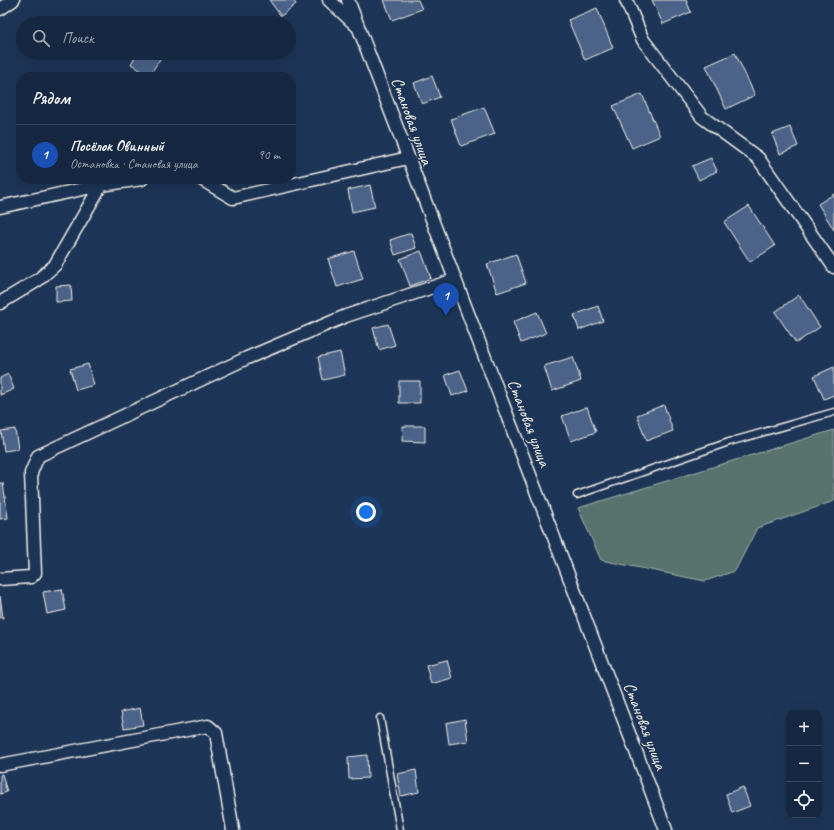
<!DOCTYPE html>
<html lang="ru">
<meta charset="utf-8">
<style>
:root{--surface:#162841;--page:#23344c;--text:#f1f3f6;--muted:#9ea6b1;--line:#35445a;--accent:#8bbbb9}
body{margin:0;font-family:Caveat,sans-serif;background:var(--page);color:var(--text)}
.controls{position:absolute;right:12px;bottom:12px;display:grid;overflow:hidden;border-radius:8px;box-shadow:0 4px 16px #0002}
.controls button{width:36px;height:36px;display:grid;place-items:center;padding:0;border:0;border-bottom:1px solid var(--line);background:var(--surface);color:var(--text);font:20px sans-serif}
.you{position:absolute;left:366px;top:512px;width:14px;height:14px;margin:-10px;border:3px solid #fff;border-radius:50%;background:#1a73e8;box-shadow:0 0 0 6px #1a73e833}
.badge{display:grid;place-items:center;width:26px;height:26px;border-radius:50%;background:var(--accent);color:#fff;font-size:13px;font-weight:700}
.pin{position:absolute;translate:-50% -33px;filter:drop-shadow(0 1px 2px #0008)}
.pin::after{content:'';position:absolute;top:21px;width:14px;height:12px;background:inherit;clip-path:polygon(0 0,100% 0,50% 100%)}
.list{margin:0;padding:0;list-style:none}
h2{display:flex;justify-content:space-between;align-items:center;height:52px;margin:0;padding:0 16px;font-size:17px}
h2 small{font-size:13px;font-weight:400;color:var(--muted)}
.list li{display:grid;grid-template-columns:26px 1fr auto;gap:12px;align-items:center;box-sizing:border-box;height:60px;padding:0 16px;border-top:1px solid var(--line)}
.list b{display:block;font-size:15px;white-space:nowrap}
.list p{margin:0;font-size:13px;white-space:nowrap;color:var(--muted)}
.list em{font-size:13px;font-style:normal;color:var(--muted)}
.icon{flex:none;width:22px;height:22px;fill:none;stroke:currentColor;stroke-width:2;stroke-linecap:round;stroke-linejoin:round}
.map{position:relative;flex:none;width:834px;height:830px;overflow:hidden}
.search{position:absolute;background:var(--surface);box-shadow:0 4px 16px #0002;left:16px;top:16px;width:280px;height:44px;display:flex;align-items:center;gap:10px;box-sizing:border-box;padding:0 14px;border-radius:22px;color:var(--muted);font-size:15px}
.panel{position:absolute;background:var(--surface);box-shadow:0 4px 16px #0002;left:16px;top:72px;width:280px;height:112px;border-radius:16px}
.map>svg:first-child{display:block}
.green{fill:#58726e;stroke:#a6b2ab}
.building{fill:#4b6389;stroke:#f4f1e8}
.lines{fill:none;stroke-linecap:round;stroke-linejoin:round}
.lane-casing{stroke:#f4f1e8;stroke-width:9}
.street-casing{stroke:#f4f1e8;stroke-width:15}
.lane{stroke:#1d3557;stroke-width:6}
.street{stroke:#1d3557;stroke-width:12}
.labels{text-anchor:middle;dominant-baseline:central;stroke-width:3.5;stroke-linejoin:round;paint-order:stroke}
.street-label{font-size:17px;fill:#f4f1e8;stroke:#1d3557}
</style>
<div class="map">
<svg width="834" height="830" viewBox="0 0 834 830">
<rect width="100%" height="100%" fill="#1d3557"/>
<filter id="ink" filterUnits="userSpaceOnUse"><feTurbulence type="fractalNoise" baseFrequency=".025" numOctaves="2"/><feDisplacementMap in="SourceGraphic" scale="8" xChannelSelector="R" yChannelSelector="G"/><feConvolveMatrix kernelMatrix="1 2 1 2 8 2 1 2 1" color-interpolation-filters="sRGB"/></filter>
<g filter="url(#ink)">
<path class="green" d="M834 430V501L757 528 735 571 705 581 601 560 578 508Z"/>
<path class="building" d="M269 0H293L296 4 281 16Z
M384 0H418L422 9 392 20Z
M652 0H686L691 12 663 24Z
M597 8 613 48 585 60 568 20Z
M137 53H157L162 56 149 76 131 64Z
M735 53 755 95 726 109 706 66Z
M432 76 440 97 422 104 414 83Z
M642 94 660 136 632 148 613 106Z
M484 107 495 134 461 146 451 119Z
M790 127 798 146 780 154 772 134Z
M711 158 717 171 699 180 692 166Z
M370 185 375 207 352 212 348 190Z
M834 194V230L818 204Z
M749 206 775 246 750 262 724 222Z
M411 233 416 248 395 255 390 240Z
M354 251 363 279 337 287 328 259Z
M421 251 431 278 410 286 400 259Z
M516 254 526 283 497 293 487 264Z
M71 285 72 301 56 302V286Z
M799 295 820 327 796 343 775 312Z
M598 306 603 321 579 330 574 315Z
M537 312 546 333 521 343 513 322Z
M388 324 395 345 379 350 373 328Z
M340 352 345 375 323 380 318 357Z
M573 357 581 381 552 391 544 366Z
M88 364 94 385 76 390 70 369Z
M834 367V395L824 399 814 376Z
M460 370 468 391 452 396 445 375Z
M8 374 14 389 0 395V378Z
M399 381H420V403H399Z
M664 405 673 431 646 441 637 415Z
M587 407 596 432 571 441 562 416Z
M403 426H425V442L402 441Z
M15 429 18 449 4 451 1 431Z
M0 483H3L8 518 0 519Z
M62 589 66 610 47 614 43 592Z
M0 596 3 618H0Z
M447 660 452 678 431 684 426 665Z
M140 708 143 725 124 728 121 712Z
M465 719 468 741 449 744 446 723Z
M367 755 368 778 349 779 348 757Z
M416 770 419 792 401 796 397 774Z
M2 774 7 792 0 794V775Z
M743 787 750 806 732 813 726 794Z"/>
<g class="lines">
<defs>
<path id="lane" d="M577 495 729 442 834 412
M380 718 400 830"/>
<path id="street" d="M329 0 358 27
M348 0 666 830
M626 0 643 40 702 117 758 158 834 267
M0 9 13 0
M201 179 233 198 408 158
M0 207 101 185 142 179
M0 303 38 280 55 265 101 185
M0 579 31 577 35 573 31 473 38 456 247 358 346 316 454 280
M0 765 208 726 216 733 233 830"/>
</defs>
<use href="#lane" class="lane-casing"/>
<use href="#street" class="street-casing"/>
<use href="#lane" class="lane"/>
<use href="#street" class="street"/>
</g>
</g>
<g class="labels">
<g class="street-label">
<text transform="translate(412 121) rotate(70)">Становая улица</text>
<text transform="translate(529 423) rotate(69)">Становая улица</text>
<text transform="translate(645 726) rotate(69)">Становая улица</text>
</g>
</g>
</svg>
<div class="controls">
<button>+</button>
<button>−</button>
<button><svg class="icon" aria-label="locate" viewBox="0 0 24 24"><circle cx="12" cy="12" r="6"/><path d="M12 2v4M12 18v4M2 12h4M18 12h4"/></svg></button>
</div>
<div class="you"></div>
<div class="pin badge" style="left:446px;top:316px;background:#1a4fb4">1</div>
<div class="search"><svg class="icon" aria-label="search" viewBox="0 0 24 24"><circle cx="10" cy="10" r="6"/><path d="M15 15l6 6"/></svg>Поиск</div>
<section class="panel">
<h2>Рядом<small></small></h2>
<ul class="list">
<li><span class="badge" style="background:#1a4fb4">1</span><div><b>Посёлок Овинный</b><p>Остановка · Становая улица</p></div><em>90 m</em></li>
</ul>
</section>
</div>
